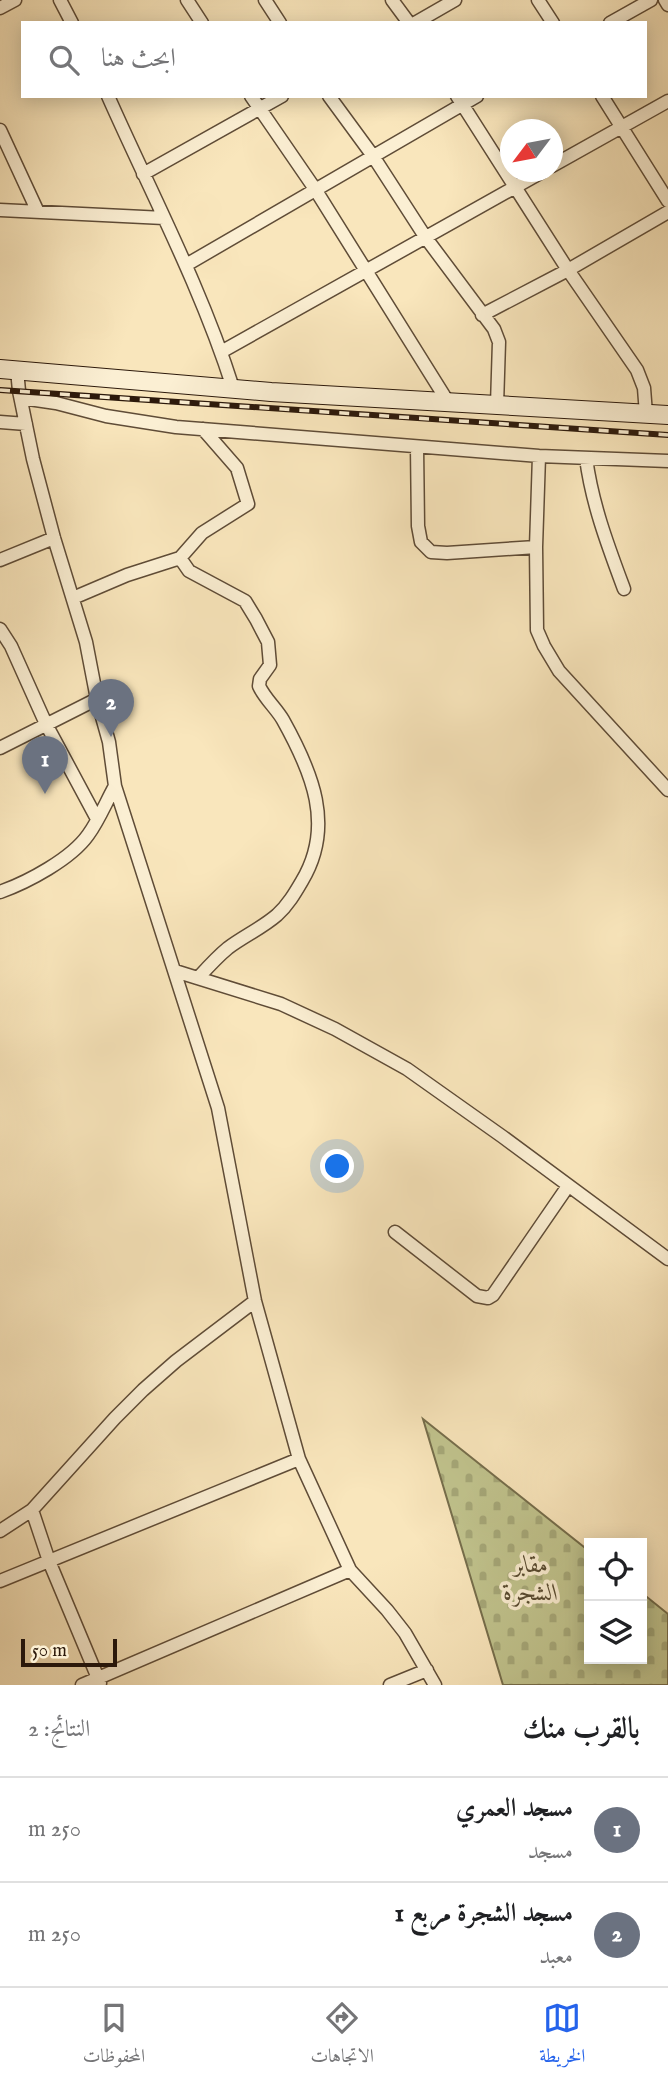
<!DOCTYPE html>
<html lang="ar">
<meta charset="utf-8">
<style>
:root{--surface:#fff;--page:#f6f6f6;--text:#202124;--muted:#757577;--line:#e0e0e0;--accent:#2563eb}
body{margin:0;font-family:"IM FELL English",Amiri,serif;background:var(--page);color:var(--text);direction:rtl}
.controls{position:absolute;right:21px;bottom:21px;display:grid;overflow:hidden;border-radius:0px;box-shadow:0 4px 18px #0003}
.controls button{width:63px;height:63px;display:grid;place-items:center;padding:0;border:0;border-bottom:2px solid var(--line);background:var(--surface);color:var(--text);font:35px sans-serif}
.compass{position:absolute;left:500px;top:119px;width:63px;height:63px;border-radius:50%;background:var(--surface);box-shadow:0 4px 18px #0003;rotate:238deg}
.scale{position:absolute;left:21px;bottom:18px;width:96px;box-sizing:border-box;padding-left:7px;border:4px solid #2c190b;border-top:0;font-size:19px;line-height:24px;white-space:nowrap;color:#2c190b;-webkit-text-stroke:5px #fbefd3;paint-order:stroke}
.you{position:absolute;left:338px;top:1167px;width:24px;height:24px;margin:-18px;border:5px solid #fff;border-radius:50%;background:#1a73e8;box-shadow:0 0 0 10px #1a73e833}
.badge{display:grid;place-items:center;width:46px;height:46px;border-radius:50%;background:var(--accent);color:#fff;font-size:23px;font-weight:700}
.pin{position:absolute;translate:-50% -58px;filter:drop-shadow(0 2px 4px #0008)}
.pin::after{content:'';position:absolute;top:37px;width:24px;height:21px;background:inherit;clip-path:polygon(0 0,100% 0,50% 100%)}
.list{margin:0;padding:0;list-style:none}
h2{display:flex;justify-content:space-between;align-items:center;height:91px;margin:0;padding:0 28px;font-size:30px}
h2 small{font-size:23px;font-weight:400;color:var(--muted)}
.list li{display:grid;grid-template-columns:46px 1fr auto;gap:21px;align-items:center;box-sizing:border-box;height:105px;padding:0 28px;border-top:2px solid var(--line)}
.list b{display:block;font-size:26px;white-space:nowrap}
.list p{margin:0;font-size:23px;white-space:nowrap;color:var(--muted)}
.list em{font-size:23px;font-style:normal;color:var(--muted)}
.icon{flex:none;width:38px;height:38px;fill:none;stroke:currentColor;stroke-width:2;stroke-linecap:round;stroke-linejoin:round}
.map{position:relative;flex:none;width:668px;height:1685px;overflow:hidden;direction:ltr}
.search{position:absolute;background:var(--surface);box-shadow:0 4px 18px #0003;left:21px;right:21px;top:21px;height:77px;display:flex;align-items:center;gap:18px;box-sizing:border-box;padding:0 24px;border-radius:0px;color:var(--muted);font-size:26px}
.sheet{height:301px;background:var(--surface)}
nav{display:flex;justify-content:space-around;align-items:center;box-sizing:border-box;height:98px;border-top:2px solid var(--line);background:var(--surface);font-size:19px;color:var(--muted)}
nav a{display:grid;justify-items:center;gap:4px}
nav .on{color:var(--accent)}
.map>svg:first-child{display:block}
.cemetery{fill:url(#cemetery-stones);stroke:#766e4c;stroke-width:2}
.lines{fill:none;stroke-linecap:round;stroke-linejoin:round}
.street-casing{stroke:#5f4c37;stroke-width:15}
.secondary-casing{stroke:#2c190b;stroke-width:20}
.street{stroke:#fbefd3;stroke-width:12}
.secondary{stroke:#fbefd3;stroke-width:18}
.rail-casing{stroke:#2c190b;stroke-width:6}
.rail{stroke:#fbefd3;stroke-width:3.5;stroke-dasharray:10;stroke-linecap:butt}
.labels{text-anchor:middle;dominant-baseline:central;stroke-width:7;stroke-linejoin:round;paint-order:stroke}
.park-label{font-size:24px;font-style:italic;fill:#594c32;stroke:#fbefd3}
</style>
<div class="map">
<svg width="668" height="1685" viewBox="0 0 668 1685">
<defs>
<pattern id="cemetery-stones" width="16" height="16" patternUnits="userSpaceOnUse" patternTransform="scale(1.75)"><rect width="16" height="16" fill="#c1c48e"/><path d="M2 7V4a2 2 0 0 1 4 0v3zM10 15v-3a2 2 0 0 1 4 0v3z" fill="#a6a879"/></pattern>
</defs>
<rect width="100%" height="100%" fill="#f9e6bc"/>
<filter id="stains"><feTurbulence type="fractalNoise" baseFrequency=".00286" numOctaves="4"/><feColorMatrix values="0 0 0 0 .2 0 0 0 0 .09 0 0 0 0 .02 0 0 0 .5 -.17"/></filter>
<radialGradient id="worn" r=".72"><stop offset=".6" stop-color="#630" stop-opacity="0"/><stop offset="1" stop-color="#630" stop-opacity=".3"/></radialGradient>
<path class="cemetery" d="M423 1419 589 1551V1659H642V1593L668 1614V1685H503Z"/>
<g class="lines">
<defs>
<path id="street" d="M60 0 72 23
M187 0 202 23
M265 0 280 23
M392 0 409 23
M538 0 553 23
M665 0 668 5
M0 8 15 0
M415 23 455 0
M610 23 651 0
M108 96C151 193 201 287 233 388
M251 96 315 189 448 402
M329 96 373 156 426 238 494 329 499 342 497 405
M457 96 568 270 637 370 644 388 646 414
M602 96 668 201
M0 130 37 210
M552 166 668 101
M143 174 282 96
M0 210 164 218
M186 265 477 96
M482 315 568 270 668 212
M221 352 542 172
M17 370 19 391 33 459 54 538 86 642 97 699 109 742 115 786 218 1108 255 1301 299 1459 350 1570 387 1610 405 1633 435 1685
M22 398 56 403 106 416 176 427 539 456 668 461
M0 422 26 424
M417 447 418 526 421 542 431 552 447 553 536 547
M539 456 536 547 537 630 544 646 559 671 668 790
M586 458C592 504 608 546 624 589
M0 560 54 538
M73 598 127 575 180 558
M0 629 11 646 46 724 97 819
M0 748 97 699
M0 892C28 882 71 859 88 835 99 820 106 802 115 786
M175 971 281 1004 335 1029 407 1069 503 1137 668 1259
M198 978C208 967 217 957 228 948 244 936 262 928 277 915 288 905 295 893 302 881 335 826 312 772 283 720 276 708 265 699 259 686L260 679 270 665 268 642 256 619 245 601 189 571 180 558 202 533 248 504 237 468 203 429
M395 1232 477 1296 488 1298 493 1295 568 1186
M32 1510 49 1561 100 1683
M0 1531 32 1510 115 1418 143 1390 176 1361 255 1301
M0 1581 299 1459
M82 1685 350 1570
M390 1685 427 1670"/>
<path id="secondary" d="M0 369 271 392 668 415"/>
</defs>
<use href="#street" class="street-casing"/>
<use href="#secondary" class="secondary-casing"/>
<use href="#street" class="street"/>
<use href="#secondary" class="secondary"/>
<defs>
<path id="rail" d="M0 390 668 435"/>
</defs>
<use href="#rail" class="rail-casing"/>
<use href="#rail" class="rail"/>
</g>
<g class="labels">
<g class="park-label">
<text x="531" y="1565">مقابر<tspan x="531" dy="28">الشجرة</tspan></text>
</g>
</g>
<rect width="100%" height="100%" filter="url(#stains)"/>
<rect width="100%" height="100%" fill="url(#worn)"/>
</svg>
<div class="controls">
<button><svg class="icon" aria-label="locate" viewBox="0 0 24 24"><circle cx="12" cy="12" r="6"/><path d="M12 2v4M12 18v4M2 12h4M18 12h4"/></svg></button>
<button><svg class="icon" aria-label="layers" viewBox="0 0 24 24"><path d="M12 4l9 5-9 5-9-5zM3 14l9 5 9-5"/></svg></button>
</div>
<svg class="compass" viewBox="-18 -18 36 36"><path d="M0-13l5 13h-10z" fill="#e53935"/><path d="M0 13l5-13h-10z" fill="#757577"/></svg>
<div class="scale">50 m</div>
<div class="you"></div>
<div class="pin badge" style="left:45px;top:794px;background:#6b7280">1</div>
<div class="pin badge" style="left:111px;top:737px;background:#6b7280">2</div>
<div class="search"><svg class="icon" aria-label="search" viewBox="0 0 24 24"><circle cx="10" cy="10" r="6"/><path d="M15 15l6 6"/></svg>ابحث هنا</div>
</div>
<section class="sheet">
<h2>بالقرب منك<small>النتائج: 2</small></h2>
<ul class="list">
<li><span class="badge" style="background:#6b7280">1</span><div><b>مسجد العمري</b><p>مسجد</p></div><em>250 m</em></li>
<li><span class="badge" style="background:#6b7280">2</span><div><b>مسجد الشجرة مربع 1</b><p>معبد</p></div><em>250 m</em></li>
</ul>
</section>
<nav>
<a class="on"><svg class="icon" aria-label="map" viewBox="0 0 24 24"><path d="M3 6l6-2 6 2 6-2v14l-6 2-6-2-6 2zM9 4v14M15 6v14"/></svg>الخريطة</a>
<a><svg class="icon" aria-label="directions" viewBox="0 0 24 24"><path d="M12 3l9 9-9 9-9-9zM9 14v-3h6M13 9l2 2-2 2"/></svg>الاتجاهات</a>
<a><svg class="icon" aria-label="saved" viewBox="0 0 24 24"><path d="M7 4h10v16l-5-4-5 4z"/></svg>المحفوظات</a>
</nav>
